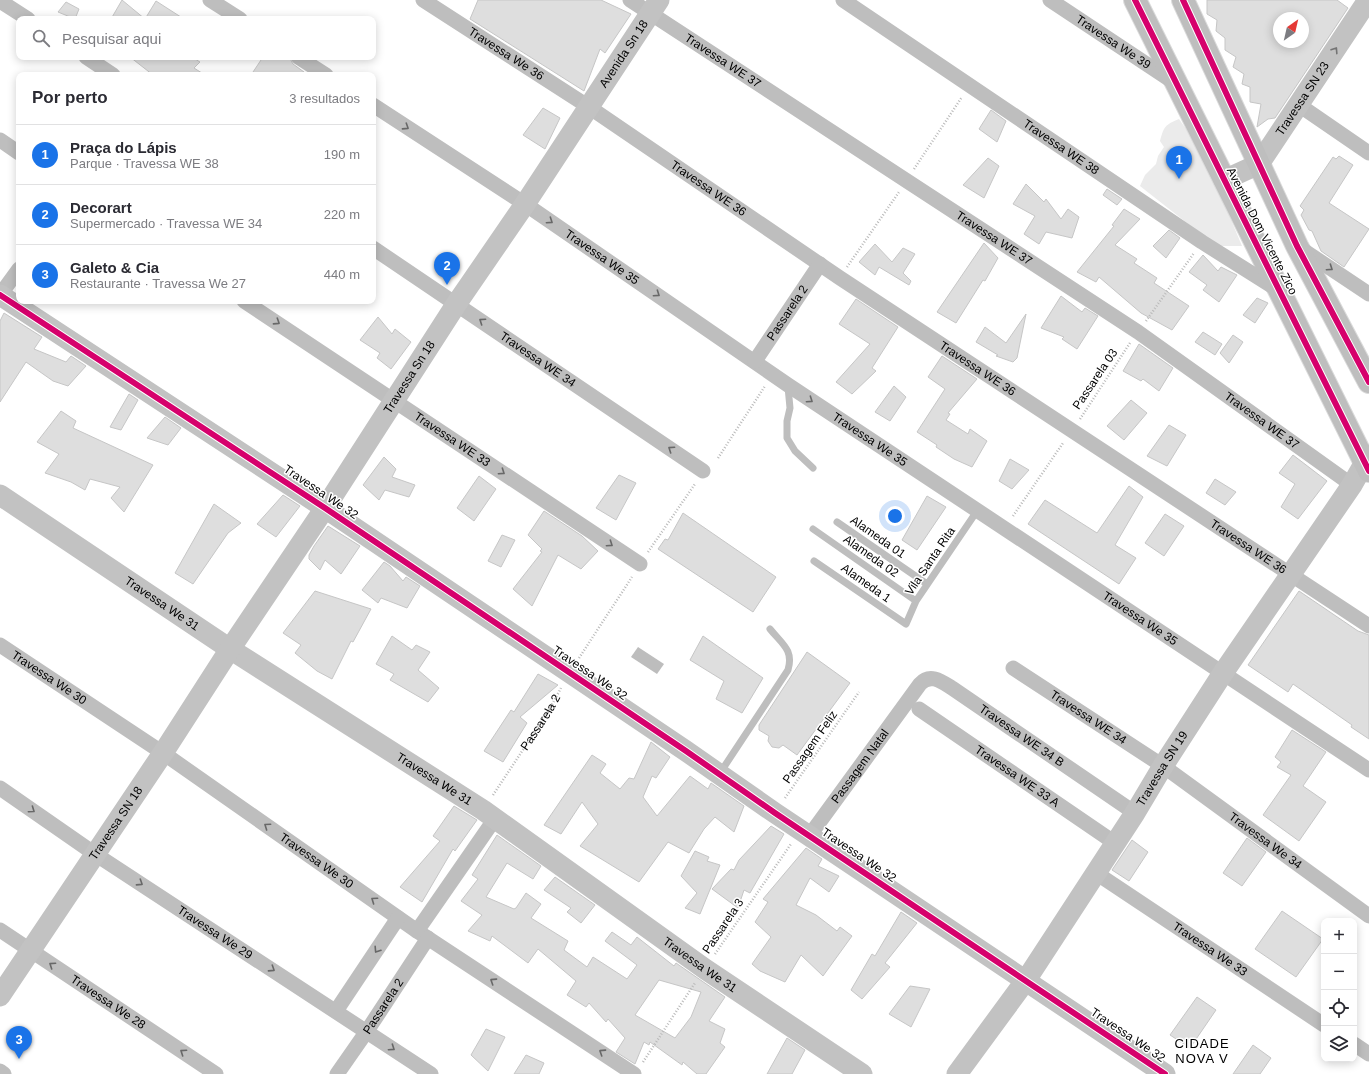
<!DOCTYPE html>
<html lang="pt">
<meta charset="utf-8">
<style>
:root{--surface:#fff;--page:#f7f7f7;--text:#2b2b33;--muted:#7c7c81;--line:#e1e1e2;--accent:#1a73e8}
body{margin:0;font-family:Arial,sans-serif;background:var(--page);color:var(--text)}
.controls{position:absolute;right:12px;bottom:12px;display:grid;overflow:hidden;border-radius:8px;box-shadow:0 2px 10px #0003}
.controls button{width:36px;height:36px;display:grid;place-items:center;padding:0;border:0;border-bottom:1px solid var(--line);background:var(--surface);color:var(--text);font:20px sans-serif}
.compass{position:absolute;left:1273px;top:12px;width:36px;height:36px;border-radius:50%;background:var(--surface);box-shadow:0 2px 10px #0003;rotate:34deg}
.you{position:absolute;left:895px;top:516px;width:14px;height:14px;margin:-10px;border:3px solid #fff;border-radius:50%;background:#1a73e8;box-shadow:0 0 0 6px #1a73e833}
.badge{display:grid;place-items:center;width:26px;height:26px;border-radius:50%;background:var(--accent);color:#fff;font-size:13px;font-weight:700}
.pin{position:absolute;translate:-50% -33px;filter:drop-shadow(0 1px 2px #0008)}
.pin::after{content:'';position:absolute;top:21px;width:14px;height:12px;background:inherit;clip-path:polygon(0 0,100% 0,50% 100%)}
.list{margin:0;padding:0;list-style:none}
h2{display:flex;justify-content:space-between;align-items:center;height:52px;margin:0;padding:0 16px;font-size:17px}
h2 small{font-size:13px;font-weight:400;color:var(--muted)}
.list li{display:grid;grid-template-columns:26px 1fr auto;gap:12px;align-items:center;box-sizing:border-box;height:60px;padding:0 16px;border-top:1px solid var(--line)}
.list b{display:block;font-size:15px;white-space:nowrap}
.list p{margin:0;font-size:13px;white-space:nowrap;color:var(--muted)}
.list em{font-size:13px;font-style:normal;color:var(--muted)}
.icon{flex:none;width:22px;height:22px;fill:none;stroke:currentColor;stroke-width:2;stroke-linecap:round;stroke-linejoin:round}
.map{position:relative;flex:none;width:1369px;height:1074px;overflow:hidden}
.search{position:absolute;background:var(--surface);box-shadow:0 2px 10px #0003;left:16px;top:16px;width:360px;height:44px;display:flex;align-items:center;gap:10px;box-sizing:border-box;padding:0 14px;border-radius:8px;color:var(--muted);font-size:15px}
.panel{position:absolute;background:var(--surface);box-shadow:0 2px 10px #0003;left:16px;top:72px;width:360px;height:232px;border-radius:8px}
.map>svg:first-child{display:block}
.green{fill:#ebebeb}
.water{fill:#bdbdbd}
.building{fill:#dedede;stroke:#c6c6c6;fill-rule:evenodd}
.lines{fill:none;stroke-linecap:round;stroke-linejoin:round}
.primary-casing{stroke:#dbdbdb;stroke-width:24}
.path{stroke:#b9b9b9;stroke-width:2.5;stroke-dasharray:1 2;stroke-linecap:butt}
.lane{stroke:#bebebe;stroke-width:7}
.street{stroke:#bebebe;stroke-width:15}
.secondary{stroke:#c2c2c2;stroke-width:21}
.primary{stroke:#bebebe;stroke-width:22}
.cycleway-casing{stroke:#fff;stroke-width:8}
.cycleway{stroke:#d6006c;stroke-width:6}
.oneway{stroke:#747474}
.oneway2{stroke:#686868}
.labels{text-anchor:middle;dominant-baseline:central;stroke-width:3;stroke-linejoin:round;paint-order:stroke}
.street-label{font-size:12px;fill:#000;stroke:#fff}
.neighbourhood-label{font-size:13px;letter-spacing:1px;fill:#000;stroke:#fff}
</style>
<div class="map">
<svg width="1369" height="1074" viewBox="0 0 1369 1074">
<rect width="100%" height="100%" fill="#fff"/>
<path class="green" d="M1179 119 1203 153 1242 246H1221L1201 234 1140 186 1145 175 1156 164 1158 156 1164 147 1160 141C1164 126 1165 125 1179 119Z"/>
<path class="water" d="M638 647 664 664 657 674 631 657Z"/>
<path class="building" d="M122 0 145 19 156 1 184 19H111Z
M478 0H601L631 14 605 53 600 49 584 91 470 19Z
M1207 0H1337L1348 8 1275 118 1268 119 1257 127 1261 104 1250 102V87L1242 84 1244 74 1233 67 1236 57 1225 50V38L1216 31 1217 20 1207 14ZM1279 18H1303V42H1279Z
M66 2 79 9 75 19 58 12Z
M130 57H192L200 62 194 68 205 75H153Z
M263 57H289L293 64 304 72 302 75H251Z
M543 108 560 118 545 149 523 135Z
M991 110 1006 121 997 142 979 129Z
M1339 156 1353 165 1329 203 1369 229 1344 267 1321 251 1312 231 1309 230 1301 215 1304 210 1300 206 1333 157 1336 159Z
M988 158 999 166 984 198 963 185Z
M1026 184 1044 202 1046 199 1061 219 1068 209 1079 217 1072 238 1046 232 1039 244 1024 234 1035 216 1013 204Z
M1107 189 1122 199 1117 205 1103 195Z
M1124 209 1140 219 1115 245 1137 259 1134 263 1157 278 1154 283 1189 306 1172 330 1141 313 1099 277 1096 282 1077 272 1114 226 1112 225Z
M1169 230 1180 238 1166 258 1153 246Z
M984 243 998 258 985 281 983 280 956 323 937 312Z
M875 244 892 262 903 248 915 254 903 273 911 281 909 285 879 267 875 275 859 262Z
M1203 255 1218 271 1221 267 1237 275 1219 302 1203 290 1207 285 1189 272Z
M1061 296 1082 312 1085 308 1098 316 1077 349 1062 339 1064 337 1041 328Z
M1257 298 1268 303 1255 323 1243 315Z
M856 299 898 327 872 368 876 371 852 394 836 382 870 344 839 324Z
M4 313 42 337 34 349 66 362 71 356 86 366 68 386 53 381 26 362 0 402V321Z
M1026 314 1017 358 1013 362 996 356 998 355 976 342 985 327 1006 343Z
M378 317 392 334 395 329 411 342 391 369 377 358 380 353 360 340Z
M1203 332 1222 344 1215 355 1195 342Z
M1233 335 1243 342 1229 363 1220 353Z
M1139 344 1173 368 1159 391 1143 379 1141 381 1123 371Z
M942 356 977 379 948 413 950 414 946 420 968 434 970 429 987 441 972 467 954 459 936 447 937 445 917 432 945 389 928 377Z
M894 386 906 397 890 421 875 412Z
M129 394 138 400 121 430 110 427Z
M1131 400 1147 413 1124 440 1107 426Z
M61 411 76 421 73 428 153 465 124 512 111 498 120 487 90 479 85 490 71 482 45 473 59 454 37 442Z
M165 417 181 428 168 445 147 438Z
M1169 425 1186 435 1167 466 1147 456Z
M1293 455 1327 481 1298 519 1281 507 1295 484 1279 473Z
M384 457 396 469 392 477 415 485 409 497 385 490 379 500 363 485Z
M1010 459 1029 470 1012 489 999 481Z
M619 475 636 483 616 520 596 508Z
M479 476 496 489 474 521 457 508Z
M1215 479 1236 492 1225 505 1206 493Z
M1129 486 1143 497 1115 545 1136 558 1119 584 1028 524 1045 500 1097 533Z
M283 495 300 506 276 537 257 524Z
M927 496 946 507 917 550 902 540Z
M214 504 241 523 228 533 193 584 175 573Z
M544 511 582 536 598 551 581 569 558 555 532 606 513 589 542 552 540 551 542 549 528 535Z
M683 513 776 577 753 612 658 549 665 539 668 540Z
M1165 514 1184 526 1164 556 1145 543Z
M328 526 360 546 341 574 325 560 320 570 309 559V555L314 546Z
M502 535 515 540 501 567 488 561Z
M384 562 390 566 403 581 406 577 420 586 407 608 381 598 378 603 362 590Z
M315 591 371 609 353 642 351 641 332 679 317 671 295 653 301 645 283 633Z
M1299 591 1358 631 1369 635V739L1351 727 1352 725 1293 684 1288 692 1248 665Z
M392 636 412 650 416 645 430 652 418 670 439 688 428 702 390 680 394 674 376 664Z
M703 636 763 678 742 713 716 699 724 681 690 660Z
M807 652 850 683 797 755 783 745 779 748 772 747 768 741 769 736 759 730V725Z
M538 674 558 685 520 717 527 723 503 762 484 751 511 710 514 712Z
M1292 730 1326 752 1303 786 1326 802 1299 841 1263 815 1291 775 1277 767 1281 762 1275 757Z
M651 742 670 757 656 778 652 776 643 797 657 816 690 776 708 789 711 783 744 806 734 832 715 817 704 829 689 853 668 842 639 882 580 846 598 824 582 802 561 834 544 825 592 755 606 764 600 773 620 789 629 778 634 779Z
M454 806 477 820 455 851 453 849 422 902 400 887 440 841 433 836Z
M771 826 784 834 750 893 744 890 738 908 712 889 731 869 734 870 739 860Z
M497 835 541 866 533 879 507 863 486 897 514 909 516 908 526 893 541 904 531 918 568 941 564 950 587 967 593 957 627 979 637 965 605 941 612 932 631 945 637 937 674 966 676 963 725 997 709 1021 725 1029 720 1043 725 1047 706 1074H697L683 1062 682 1065 650 1042 649 1045 644 1042 635 1064 616 1052 625 1038 608 1019 606 1022 589 1003 586 1007 567 995 576 981 538 949 528 963 492 936 490 941 468 931 482 915 461 901 478 879 472 875ZM659 980 701 992 691 1017 675 1038 635 1015Z
M1247 838 1266 852 1242 886 1223 873Z
M1132 840 1148 852 1129 881 1112 870Z
M806 848 822 859 818 866 839 876 829 892 810 878 796 905 816 915 837 931 840 927 852 936 823 976 801 955 785 982 760 971 752 964 771 937 755 922 768 902 763 899Z
M695 851 709 857 707 861 720 865 700 914 685 908 697 893 681 876Z
M555 877 595 905 581 923 567 912 571 908 544 890Z
M1282 911 1323 939 1296 977 1255 949Z
M901 912 917 923 885 963 890 967 862 999 851 990 872 954 875 956Z
M910 986 930 989 911 1027 889 1014Z
M1197 997 1216 1010 1190 1048 1170 1035Z
M486 1029 505 1037 488 1071 471 1055Z
M787 1038 805 1050 792 1074H767Z
M1253 1045 1271 1058 1260 1074H1233Z
M526 1055 544 1063 539 1074H514Z"/>
<g class="lines">
<defs>
<path id="primary" d="M1135 0 1369 471
M1183 0 1297 246 1369 382"/>
</defs>
<use href="#primary" class="primary-casing"/>
<g class="path">
<path d="M914 169 962 97"/>
<path d="M847 267 899 192"/>
<path d="M1146 321 1194 253"/>
<path d="M1080 419 1130 343"/>
<path d="M718 458 765 386"/>
<path d="M1013 516 1063 443"/>
<path d="M648 552 695 484"/>
<path d="M579 658 632 577"/>
<path id="s1" d="M493 795 548 712 561 688"/>
<path d="M785 798 859 692"/>
<path d="M715 954 791 844"/>
<path d="M643 1062 695 983"/>
</g>
<path class="lane" d="M788 387 790 408 787 421V438L795 451 813 468
M837 522 927 584
M813 529 916 601
M814 561 906 624 916 601 977 511
M720 773 788 670C794 650 782 644 770 629"/>
<g class="street">
<path d="M210 0 240 19"/>
<path id="s2" d="M423 0 589 107 840 278 1369 626"/>
<path id="s3" d="M630 0 1138 332 1352 485"/>
<path id="s4" d="M843 0 1202 242 1278 290"/>
<path id="s5" d="M1050 0 1175 83"/>
<path d="M0 1 28 19"/>
<path d="M86 57 113 75"/>
<path d="M298 57 326 75"/>
<path id="s6" d="M373 105 525 204 788 385 1369 770"/>
<path d="M1299 105 1369 153"/>
<path d="M0 140 19 153"/>
<path id="s7" d="M373 248 703 471"/>
<path d="M1300 248 1369 294"/>
<path d="M0 295 19 269"/>
<path id="s8" d="M244 301 640 564"/>
<path id="s9" d="M755 361 820 264"/>
<path id="s10" d="M0 645 163 753 417 931 634 1074"/>
<path id="s11" d="M1013 668 1163 766 1369 916"/>
<path id="s12" d="M919 709 1115 843"/>
<path id="s13" d="M0 788 95 854 431 1074"/>
<path id="s14" d="M810 835 920 684C930 673 941 681 952 688L1135 813"/>
<path id="s15" d="M1096 873 1324 1025"/>
<path id="s16" d="M0 930 216 1074"/>
<path d="M417 931 494 820"/>
<path d="M336 1011 398 918"/>
<path d="M1354 1044 1369 1054"/>
<path d="M0 1071 4 1074"/>
<path id="s17" d="M337 1074 367 1031 428 938"/>
</g>
<g class="secondary">
<path id="s18" d="M1224 180 1259 164 1368 0"/>
<path d="M0 295 325 508 686 751 775 813 1165 1074"/>
<path id="s19" d="M0 495 230 649 483 810 705 969 862 1074"/>
<path id="s20" d="M0 996 163 753 230 649 325 508 457 303 525 204 659 0"/>
<path id="s21" d="M957 1074 1026 980 1135 813 1163 766 1223 673 1352 485 1369 455"/>
</g>
<use href="#primary" class="primary"/>
<defs>
<path id="cycleway" d="M1135 0 1369 471
M1183 0 1297 246 1369 382
M0 295 325 508 686 751 775 813 1165 1074"/>
</defs>
<use href="#cycleway" class="cycleway-casing"/>
<use href="#cycleway" class="cycleway"/>
</g>
<defs><path id="oneway-chevron" d="M-2-3.5L2.5 0L-2 3.5" fill="none" stroke-width="1.6" stroke-linecap="round" stroke-linejoin="round"/></defs>
<use class="oneway" href="#oneway-chevron" transform="translate(1335 50) rotate(-57)"/>
<g class="oneway2">
<use href="#oneway-chevron" transform="translate(406 127) rotate(33)"/>
<use href="#oneway-chevron" transform="translate(550 221) rotate(34)"/>
<use href="#oneway-chevron" transform="translate(1330 268) rotate(34)"/>
<use href="#oneway-chevron" transform="translate(657 294) rotate(34)"/>
<use href="#oneway-chevron" transform="translate(482 321) rotate(-146)"/>
<use href="#oneway-chevron" transform="translate(277 322) rotate(33)"/>
<use href="#oneway-chevron" transform="translate(810 400) rotate(34)"/>
<use href="#oneway-chevron" transform="translate(671 449) rotate(-146)"/>
<use href="#oneway-chevron" transform="translate(502 472) rotate(34)"/>
<use href="#oneway-chevron" transform="translate(610 544) rotate(34)"/>
<use href="#oneway-chevron" transform="translate(32 810) rotate(35)"/>
<use href="#oneway-chevron" transform="translate(267 826) rotate(-145)"/>
<use href="#oneway-chevron" transform="translate(140 883) rotate(33)"/>
<use href="#oneway-chevron" transform="translate(374 900) rotate(-145)"/>
<use href="#oneway-chevron" transform="translate(377 950) rotate(123)"/>
<use href="#oneway-chevron" transform="translate(52 965) rotate(-146)"/>
<use href="#oneway-chevron" transform="translate(272 969) rotate(33)"/>
<use href="#oneway-chevron" transform="translate(493 981) rotate(-147)"/>
<use href="#oneway-chevron" transform="translate(392 1048) rotate(34)"/>
<use href="#oneway-chevron" transform="translate(183 1052) rotate(-146)"/>
<use href="#oneway-chevron" transform="translate(602 1052) rotate(-147)"/>
</g>
<g class="labels">
<g class="street-label">
<text stroke="none"><textPath href="#s5" startOffset="76">Travessa We 39</textPath></text>
<text stroke="none"><textPath href="#s2" startOffset="99">Travessa We 36</textPath></text>
<text stroke="none"><textPath href="#s20" startOffset="1130">Avenida Sn 18</textPath></text>
<text stroke="none"><textPath href="#s3" startOffset="111">Travessa WE 37</textPath></text>
<text stroke="none"><textPath href="#s18" startOffset="117">Travessa SN 23</textPath></text>
<text stroke="none"><textPath href="#s4" startOffset="263">Travessa WE 38</textPath></text>
<text stroke="none"><textPath href="#s2" startOffset="342">Travessa WE 36</textPath></text>
<text transform="translate(1262 231) rotate(63)">Avenida Dom Vicente Zico</text>
<text stroke="none"><textPath href="#s3" startOffset="435">Travessa WE 37</textPath></text>
<text stroke="none"><textPath href="#s6" startOffset="275">Travessa We 35</textPath></text>
<text stroke="none"><textPath href="#s9" startOffset="58">Passarela 2</textPath></text>
<text stroke="none"><textPath href="#s7" startOffset="199">Travessa WE 34</textPath></text>
<text stroke="none"><textPath href="#s2" startOffset="666">Travessa WE 36</textPath></text>
<text stroke="none"><textPath href="#s20" startOffset="742">Travessa Sn 18</textPath></text>
<text transform="translate(1095 379) rotate(-56)">Passarela 03</text>
<text stroke="none"><textPath href="#s3" startOffset="759">Travessa WE 37</textPath></text>
<text stroke="none"><textPath href="#s8" startOffset="250">Travessa WE 33</textPath></text>
<text stroke="none"><textPath href="#s6" startOffset="599">Travessa We 35</textPath></text>
<text transform="translate(321 492) rotate(34)">Travessa We 32</text>
<text transform="translate(878 537) rotate(35)">Alameda 01</text>
<text stroke="none"><textPath href="#s2" startOffset="990">Travessa WE 36</textPath></text>
<text transform="translate(871 556) rotate(35)">Alameda 02</text>
<text transform="translate(930 561) rotate(-56)">Vila Santa Rita</text>
<text transform="translate(866 583) rotate(35)">Alameda 1</text>
<text stroke="none"><textPath href="#s19" startOffset="195">Travessa We 31</textPath></text>
<text stroke="none"><textPath href="#s6" startOffset="923">Travessa We 35</textPath></text>
<text transform="translate(590 673) rotate(34)">Travessa We 32</text>
<text stroke="none"><textPath href="#s10" startOffset="59">Travessa We 30</textPath></text>
<text stroke="none"><textPath href="#s11" startOffset="90">Travessa WE 34</textPath></text>
<text stroke="none"><textPath href="#s1" startOffset="87">Passarela 2</textPath></text>
<text stroke="none"><textPath href="#s14" startOffset="307">Travessa WE 34 B</textPath></text>
<text transform="translate(810 747) rotate(-55)">Passagem Feliz</text>
<text stroke="none"><textPath href="#s14" startOffset="85">Passagem Natal</textPath></text>
<text stroke="none"><textPath href="#s21" startOffset="368">Travessa SN 19</textPath></text>
<text stroke="none"><textPath href="#s12" startOffset="119">Travessa WE 33 A</textPath></text>
<text stroke="none"><textPath href="#s19" startOffset="519">Travessa We 31</textPath></text>
<text stroke="none"><textPath href="#s20" startOffset="208">Travessa SN 18</textPath></text>
<text stroke="none"><textPath href="#s11" startOffset="306">Travessa We 34</textPath></text>
<text transform="translate(859 855) rotate(34)">Travessa We 32</text>
<text stroke="none"><textPath href="#s10" startOffset="383">Travessa We 30</textPath></text>
<text transform="translate(723 926) rotate(-56)">Passarela 3</text>
<text stroke="none"><textPath href="#s13" startOffset="259">Travessa We 29</textPath></text>
<text stroke="none"><textPath href="#s15" startOffset="137">Travessa We 33</textPath></text>
<text stroke="none"><textPath href="#s19" startOffset="843">Travessa We 31</textPath></text>
<text stroke="none"><textPath href="#s16" startOffset="130">Travessa We 28</textPath></text>
<text stroke="none"><textPath href="#s17" startOffset="82">Passarela 2</textPath></text>
<text transform="translate(1128 1035) rotate(34)">Travessa We 32</text>
</g>
<g class="neighbourhood-label">
<text x="1202" y="1043">CIDADE<tspan x="1202" dy="15">NOVA V</tspan></text>
</g>
</g>
</svg>
<div class="controls">
<button>+</button>
<button>−</button>
<button><svg class="icon" aria-label="locate" viewBox="0 0 24 24"><circle cx="12" cy="12" r="6"/><path d="M12 2v4M12 18v4M2 12h4M18 12h4"/></svg></button>
<button><svg class="icon" aria-label="layers" viewBox="0 0 24 24"><path d="M12 4l9 5-9 5-9-5zM3 14l9 5 9-5"/></svg></button>
</div>
<svg class="compass" viewBox="-18 -18 36 36"><path d="M0-13l5 13h-10z" fill="#e53935"/><path d="M0 13l5-13h-10z" fill="#7c7c81"/></svg>
<div class="you"></div>
<div class="pin badge" style="left:1179px;top:179px">1</div>
<div class="pin badge" style="left:447px;top:285px">2</div>
<div class="pin badge" style="left:19px;top:1059px">3</div>
<div class="search"><svg class="icon" aria-label="search" viewBox="0 0 24 24"><circle cx="10" cy="10" r="6"/><path d="M15 15l6 6"/></svg>Pesquisar aqui</div>
<section class="panel">
<h2>Por perto<small>3 resultados</small></h2>
<ul class="list">
<li><span class="badge">1</span><div><b>Praça do Lápis</b><p>Parque · Travessa WE 38</p></div><em>190 m</em></li>
<li><span class="badge">2</span><div><b>Decorart</b><p>Supermercado · Travessa WE 34</p></div><em>220 m</em></li>
<li><span class="badge">3</span><div><b>Galeto &amp; Cia</b><p>Restaurante · Travessa We 27</p></div><em>440 m</em></li>
</ul>
</section>
</div>
